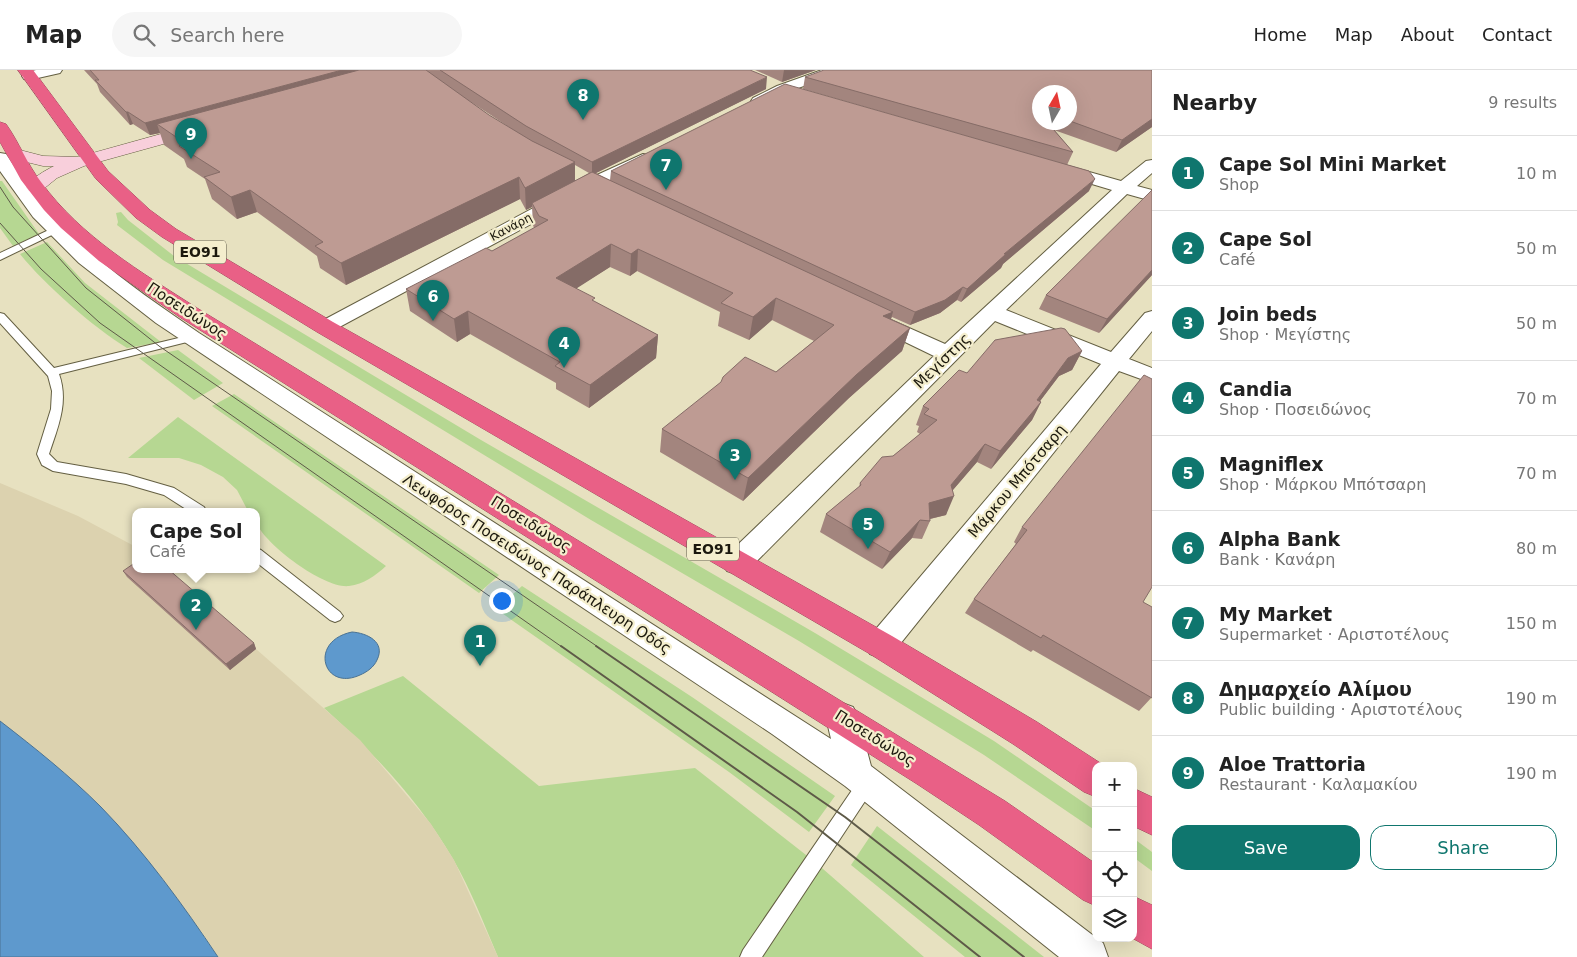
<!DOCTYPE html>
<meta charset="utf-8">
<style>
:root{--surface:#fff;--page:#f6f6f6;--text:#222;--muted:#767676;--line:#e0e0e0;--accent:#0f766e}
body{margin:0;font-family:"DejaVu Sans",sans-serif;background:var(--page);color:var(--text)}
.controls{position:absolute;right:15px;bottom:15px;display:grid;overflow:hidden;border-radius:10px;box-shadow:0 5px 20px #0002}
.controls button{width:45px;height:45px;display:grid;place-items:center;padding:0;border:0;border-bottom:1px solid var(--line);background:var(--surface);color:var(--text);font:25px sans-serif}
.compass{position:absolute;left:1032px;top:15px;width:45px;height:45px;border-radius:50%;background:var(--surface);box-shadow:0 5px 20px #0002;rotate:9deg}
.you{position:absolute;left:501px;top:530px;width:18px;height:18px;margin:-12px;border:4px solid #fff;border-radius:50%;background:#1a73e8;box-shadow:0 0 0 8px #1a73e833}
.badge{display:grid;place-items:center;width:32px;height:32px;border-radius:50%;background:var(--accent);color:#fff;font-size:16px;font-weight:700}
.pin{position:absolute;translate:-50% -41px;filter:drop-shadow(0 1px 2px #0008)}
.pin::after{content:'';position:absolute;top:26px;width:18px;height:15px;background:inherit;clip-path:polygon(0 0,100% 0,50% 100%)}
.popup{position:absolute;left:132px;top:438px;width:128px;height:65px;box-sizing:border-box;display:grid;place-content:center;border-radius:10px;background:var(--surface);filter:drop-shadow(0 1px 4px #0005);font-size:16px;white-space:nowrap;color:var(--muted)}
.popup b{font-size:19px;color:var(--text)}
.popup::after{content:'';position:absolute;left:50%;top:100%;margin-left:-10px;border:10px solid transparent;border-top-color:var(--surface)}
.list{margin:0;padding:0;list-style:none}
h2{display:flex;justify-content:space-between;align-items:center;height:65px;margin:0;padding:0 20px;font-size:21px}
h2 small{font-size:16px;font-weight:400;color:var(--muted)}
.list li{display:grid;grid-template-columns:32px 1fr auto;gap:15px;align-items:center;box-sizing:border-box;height:75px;padding:0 20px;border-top:1px solid var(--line)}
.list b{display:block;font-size:19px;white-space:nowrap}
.list p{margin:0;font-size:16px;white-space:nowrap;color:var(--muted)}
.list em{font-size:16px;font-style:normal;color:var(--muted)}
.actions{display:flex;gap:10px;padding:15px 20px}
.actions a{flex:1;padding:11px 0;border:1px solid var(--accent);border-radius:15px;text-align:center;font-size:18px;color:var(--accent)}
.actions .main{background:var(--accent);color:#fff}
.icon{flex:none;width:28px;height:28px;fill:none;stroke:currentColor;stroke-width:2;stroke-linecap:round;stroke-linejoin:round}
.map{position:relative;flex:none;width:1152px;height:887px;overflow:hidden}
header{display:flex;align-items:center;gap:30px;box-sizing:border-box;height:70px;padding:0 25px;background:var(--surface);border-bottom:1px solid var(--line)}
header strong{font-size:24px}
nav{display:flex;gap:28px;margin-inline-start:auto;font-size:18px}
.search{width:350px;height:45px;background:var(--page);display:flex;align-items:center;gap:12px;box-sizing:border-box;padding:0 18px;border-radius:28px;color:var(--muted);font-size:19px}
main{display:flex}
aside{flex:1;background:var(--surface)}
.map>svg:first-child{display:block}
.green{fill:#b6d792}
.sand{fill:#dcd2af}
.water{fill:#5e99cd;stroke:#4a7293}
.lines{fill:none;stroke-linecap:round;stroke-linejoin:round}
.lane-casing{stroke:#645f42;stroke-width:2}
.street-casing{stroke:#645f42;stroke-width:2}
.secondary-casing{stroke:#645f42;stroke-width:1}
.highway-casing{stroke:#a1475c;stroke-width:1}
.lane{fill:#fff;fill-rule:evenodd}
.street{fill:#fff;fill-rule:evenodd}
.secondary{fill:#f8cfdb;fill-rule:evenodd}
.highway{fill:#e96086;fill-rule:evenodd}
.tram-far1{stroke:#5e5a48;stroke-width:1}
.tram{stroke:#5e5a48;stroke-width:2}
.wall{fill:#a3857e;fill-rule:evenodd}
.shaded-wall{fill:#856c67}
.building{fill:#be9b93;stroke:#856c67}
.labels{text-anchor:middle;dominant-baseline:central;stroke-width:4.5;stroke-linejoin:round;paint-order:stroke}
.far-street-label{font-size:12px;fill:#1b180d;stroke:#f4eecd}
.shield{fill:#f4eecd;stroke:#5c5847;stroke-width:1}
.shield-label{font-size:14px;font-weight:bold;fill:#1b180d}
.street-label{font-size:15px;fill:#1b180d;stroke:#f4eecd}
</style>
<header>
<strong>Map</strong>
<div class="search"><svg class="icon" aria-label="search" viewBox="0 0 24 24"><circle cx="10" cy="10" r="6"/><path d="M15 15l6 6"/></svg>Search here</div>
<nav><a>Home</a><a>Map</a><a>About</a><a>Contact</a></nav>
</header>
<main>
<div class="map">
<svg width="1152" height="887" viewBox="0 0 1152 887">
<rect width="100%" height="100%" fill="#e7e1c0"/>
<path class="green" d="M0 111H2L39 164 13 176 0 158Z
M121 142 128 150 174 186 481 370 815 563 994 671 1096 741V761L984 685 799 571 591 450 163 190 117 155 118 152 116 143Z
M47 172 85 213 161 272 127 278C93 257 45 215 20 184Z
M178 280 223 313 194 330 139 288Z
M234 324 499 505 479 523 212 336Z
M178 347 386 496C375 506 364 514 349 516 325 519 269 477 258 456 255 452 256 446 256 441H248L237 420 223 407 201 395 179 388H128Z
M522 516 692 627 835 726 809 762 729 702 496 539Z
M403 606 539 716 695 698 815 792 924 887H498C484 854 471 820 453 789 420 732 373 682 324 638Z
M877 756 1044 887H965L851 795Z
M1133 768 1152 782V801L1133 787Z"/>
<path class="sand" d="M0 413 78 446 136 477V499L256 579 360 670 431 754 454 790 498 887H218L202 862 51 691 0 651Z"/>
<path class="water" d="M352 562C367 563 386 572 377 590 374 597 367 602 360 605 323 622 308 571 352 562Z
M0 651C35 678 70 706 101 737 144 781 184 836 218 887H0Z"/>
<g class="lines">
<defs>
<path id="lane" d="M53 158 58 161 56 163 0 190V183Z
M0 243 4 244 54 298 191 265 195 266 197 268 195 270 59 304C69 332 58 357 49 384L57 392 126 404 174 418 204 437 206 441H189L164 425 126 414 53 401 42 395 37 384 51 339 52 321 48 306 0 253Z
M256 478 261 480 340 542 343 546 340 550 335 552 330 550 256 492Z
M867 705 873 707 876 713 873 719 762 887H740L743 880 861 707Z"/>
<path id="street" d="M36 0H62L60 3 29 10 24 9 22 6 24 3Z
M822 0H842L840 3 787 22 763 34H753L751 31 753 28 777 16Z
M0 83 6 84C19 104 31 123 47 140 91 189 145 226 199 263L831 669 826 647 831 637 842 633 853 637 858 647 871 696 1103 873 1108 887H1059L845 716 772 664 156 253 79 193 33 147 0 101Z
M643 84 649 85 651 89 649 93 598 118 332 261 325 263 318 261 314 257 318 253 586 110Z
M1152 90V103L1137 116 1152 120V131L1127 124 1006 240 1111 282 1145 243 1152 241V261L1129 289 1152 298V313L1119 301 892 584 881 588 870 584 866 575 870 566 1101 294 995 251 747 501 737 504 727 501 723 493 727 485 934 286 868 254 865 250 868 246 875 244 882 246 945 274 1112 120 1055 103 1053 99 1055 95 1061 94 1121 111 1146 91Z"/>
<path id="secondary" d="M197 54 203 55 205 59 203 63 84 96 57 108 41 121 35 122 29 121 26 117C32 108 44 101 54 96H43L10 88 7 84 10 80 16 79 43 86 78 87Z"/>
<path id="highway" d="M18 0H33L108 101 150 140 176 159 333 252 892 566 1037 652 1105 696H1096V727L1084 722 1013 674 870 584 317 262 162 167 136 148 96 109Z
M0 52 6 54C19 72 27 94 41 112 81 167 141 202 197 238L1005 731 1096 794V836L1083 830 979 755 917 714 181 248 99 191 61 158 44 140 21 110 0 72Z
M1133 718 1152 727V765L1133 756Z
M1133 826 1152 835V879L1132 868Z"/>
</defs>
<use href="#lane" class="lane-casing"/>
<use href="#street" class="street-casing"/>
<use href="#secondary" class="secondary-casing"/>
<use href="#highway" class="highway-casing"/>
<use href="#lane" class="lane"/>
<use href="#street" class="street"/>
<use href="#secondary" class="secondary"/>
<use href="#highway" class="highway"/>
<path class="tram-far1" d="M0 117 13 137 86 218 159 276 598 577
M0 153 41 199 100 253 562 577"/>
<path class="tram" d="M561 576 797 742 980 887
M596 576 845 747 1024 887"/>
</g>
<path class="wall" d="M84 0H750L766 19 596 103 610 110 611 101 1089 121 1003 194 1001 198 961 232 957 230 940 243 910 255 892 247 891 249 910 258 902 281 849 328 743 431 660 382 662 359 776 302 814 271 772 250 749 270 718 256 720 242 637 201 630 206 610 197 576 218 595 232 658 265 656 288 589 338 556 319V313L470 264 457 272 410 241 406 219 492 181 534 158 533 155 532 137 526 140 520 129 346 215 320 198 317 186 257 142 237 149 212 129 205 109 187 97 184 89 164 75 160 63 150 65 133 54 130 55 100 22 97 14ZM468 30 515 61 489 45ZM575 95 589 103 575 111Z
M755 0H816L782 12Z
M1152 0V57L1116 82 1054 60 1073 82 1067 95 803 19 805 7ZM1040 22H1070V52H1040Z
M1152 205 1099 263 1039 239 1046 225Z
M1082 281 1072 300 1059 306 1040 331 1041 332 1032 350 991 399 977 392 952 421 946 445 930 449V451L922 469 912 468 882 499 820 462 826 444 859 417 860 413 920 364 917 362 919 356 916 355 923 336 967 303Z
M1022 457 1143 532 1152 627 1139 641 1033 580 1031 582 965 543 974 529 1016 474 1014 472Z
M123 501 254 573 256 579 230 600 127 507Z"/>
<path class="shaded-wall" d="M342 0H387L157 54 160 63 150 65 145 53Z
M784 0H816L782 12Z
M767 7 766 19 592 105V92Z
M126 42H128L133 54 130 55Z
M1152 49V57L1116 82 1122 70Z
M575 92V114L532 133V137L526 140 525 118Z
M519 107 520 129 346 215 341 193Z
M1095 109 1089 121 1003 194 1001 198 961 232 967 219 1004 184Z
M250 120 257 142 237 149 231 127Z
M611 174 610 197 557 231 556 208Z
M638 179 637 201 630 206 631 184Z
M1152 200V205L1099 263 1107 249Z
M963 217 957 230 940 243 910 255 915 242Z
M776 228 772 250 749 270 753 247Z
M468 241 470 264 457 272 454 249Z
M893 242 886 265 883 246Z
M910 258 902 281 849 328 743 431 748 408 856 305Z
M658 265 656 288 589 338 590 315Z
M1082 281 1072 300 1059 306 1031 343 1041 332 1032 350 991 399 1000 381 1068 288Z
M985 374 977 392 946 428 954 426 946 445 921 451 929 433 951 415Z
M920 450 912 468 882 499 890 482Z
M254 573 256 579 230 600 226 594Z"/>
<path class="building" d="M90 0H342L145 53 128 42H126L95 10H99Z
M359 0H426L489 45 532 71 575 92 525 118 519 107 341 193 315 176 323 172 250 120 231 127 204 107 220 102 179 76 185 73 157 54Z
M440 0H750L767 7 592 92 526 56Z
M824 0H1152V49L1122 70 1070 51V22H1040V41L1036 40 1040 43V52H1047L1073 82 805 7Z
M785 14 1089 101 1095 109 1004 184H1006L967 219 963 217 945 230 915 242 611 101Z
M592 102 893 242 883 246 910 258 856 305 748 408 662 359 721 312 723 307 745 287 776 302 834 255 776 228 753 247 721 233 733 223 638 179 631 184 611 174 556 208 595 228 592 230 658 265 590 315 555 296 560 292 468 241 454 249 406 219 486 178 492 181 548 150 539 146 532 133Z
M1152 120V200L1107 249 1046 225Z
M1061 258 1065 259 1082 281 1068 288 1037 330 1041 332 1000 381 985 374 951 415 954 426 929 433 930 451 920 450 890 482 826 444 861 415 860 413 882 387 893 386 937 350 924 344 929 339 923 336 959 300 967 303 995 270Z
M1144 305 1152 309V517L1143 532 1152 537V628L1043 565 1041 568 974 529 1027 460 1022 457Z
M136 492V499H168L254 573 226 594 123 501Z"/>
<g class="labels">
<g class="far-street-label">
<text transform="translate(511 157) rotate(-28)">Κανάρη</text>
</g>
<g class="shield">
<rect x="174" y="170.5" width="52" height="23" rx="4"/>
<rect x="687" y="467.5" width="52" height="23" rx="4"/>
</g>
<g class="shield-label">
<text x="200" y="182">ΕΟ91</text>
<text x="713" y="479">ΕΟ91</text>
</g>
<g class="street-label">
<text transform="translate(187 241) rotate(33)">Ποσειδώνος</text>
<text transform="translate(942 291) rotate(-44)">Μεγίστης</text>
<text transform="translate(1017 411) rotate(-50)">Μάρκου Μπότσαρη</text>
<text transform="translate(531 454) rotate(32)">Ποσειδώνος</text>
<text transform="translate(537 494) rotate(33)">Λεωφόρος Ποσειδώνος Παράπλευρη Οδός</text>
<text transform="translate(875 668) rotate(32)">Ποσειδώνος</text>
</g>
</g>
</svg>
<div class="controls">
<button>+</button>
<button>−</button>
<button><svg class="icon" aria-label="locate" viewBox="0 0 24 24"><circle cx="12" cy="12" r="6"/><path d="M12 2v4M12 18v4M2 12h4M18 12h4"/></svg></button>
<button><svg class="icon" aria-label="layers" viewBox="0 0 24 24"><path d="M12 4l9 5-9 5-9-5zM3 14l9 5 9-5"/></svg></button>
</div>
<svg class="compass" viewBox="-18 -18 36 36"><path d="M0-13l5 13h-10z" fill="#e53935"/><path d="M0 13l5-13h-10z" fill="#767676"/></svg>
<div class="you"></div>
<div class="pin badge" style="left:480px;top:596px">1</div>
<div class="pin badge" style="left:196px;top:560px">2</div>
<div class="popup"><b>Cape Sol</b>Café</div>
<div class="pin badge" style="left:735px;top:410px">3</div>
<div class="pin badge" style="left:564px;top:298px">4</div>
<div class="pin badge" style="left:868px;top:479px">5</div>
<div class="pin badge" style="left:433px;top:251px">6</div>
<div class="pin badge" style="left:666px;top:120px">7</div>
<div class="pin badge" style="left:583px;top:50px">8</div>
<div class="pin badge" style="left:191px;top:89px">9</div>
</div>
<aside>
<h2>Nearby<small>9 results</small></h2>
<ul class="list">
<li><span class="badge">1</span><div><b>Cape Sol Mini Market</b><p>Shop</p></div><em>10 m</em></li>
<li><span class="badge">2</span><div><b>Cape Sol</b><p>Café</p></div><em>50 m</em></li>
<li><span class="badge">3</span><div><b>Join beds</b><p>Shop · Μεγίστης</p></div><em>50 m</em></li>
<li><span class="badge">4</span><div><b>Candia</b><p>Shop · Ποσειδώνος</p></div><em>70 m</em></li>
<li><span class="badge">5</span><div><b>Magniflex</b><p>Shop · Μάρκου Μπότσαρη</p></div><em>70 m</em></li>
<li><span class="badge">6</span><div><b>Alpha Bank</b><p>Bank · Κανάρη</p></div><em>80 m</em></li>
<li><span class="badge">7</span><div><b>My Market</b><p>Supermarket · Αριστοτέλους</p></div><em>150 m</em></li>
<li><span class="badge">8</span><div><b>Δημαρχείο Αλίμου</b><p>Public building · Αριστοτέλους</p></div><em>190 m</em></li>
<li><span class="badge">9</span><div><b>Aloe Trattoria</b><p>Restaurant · Καλαμακίου</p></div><em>190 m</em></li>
</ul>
<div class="actions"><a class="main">Save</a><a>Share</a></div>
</aside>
</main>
